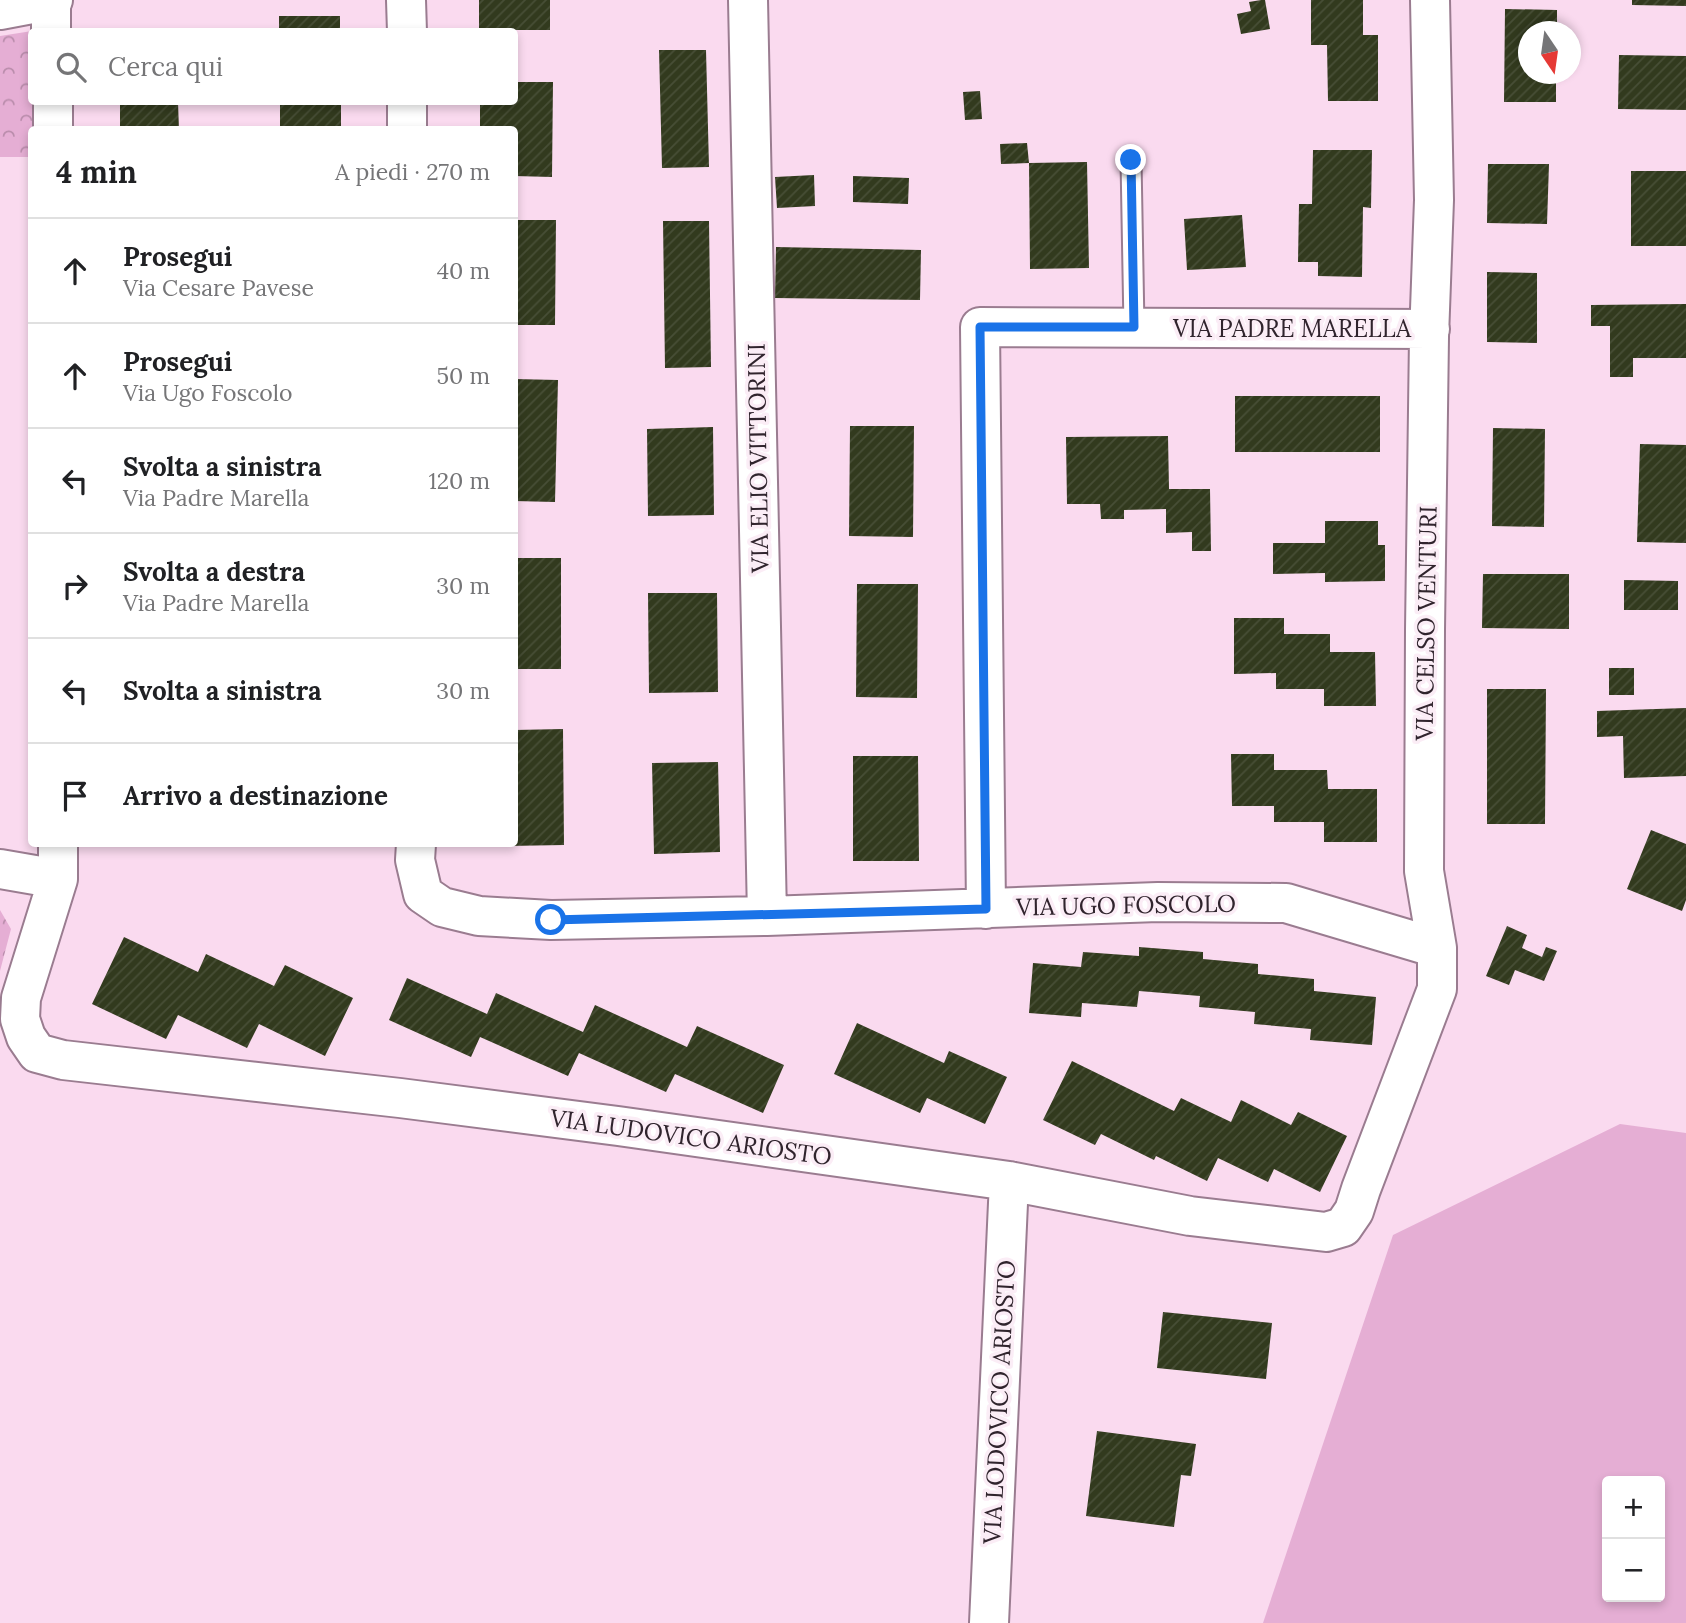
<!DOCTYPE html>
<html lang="it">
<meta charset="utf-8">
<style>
:root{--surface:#fff;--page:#f6f6f6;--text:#202124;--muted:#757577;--line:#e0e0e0}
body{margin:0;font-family:Lora,serif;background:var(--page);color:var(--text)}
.controls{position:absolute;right:21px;bottom:21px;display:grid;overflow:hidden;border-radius:7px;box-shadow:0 4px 10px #0003}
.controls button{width:63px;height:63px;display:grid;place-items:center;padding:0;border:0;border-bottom:2px solid var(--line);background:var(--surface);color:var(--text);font:35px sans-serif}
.compass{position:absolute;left:1518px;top:21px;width:63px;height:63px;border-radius:50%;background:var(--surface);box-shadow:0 4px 10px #0003;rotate:167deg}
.stop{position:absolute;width:21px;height:21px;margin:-16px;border:5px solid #1a73e8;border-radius:50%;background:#fff}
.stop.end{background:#1a73e8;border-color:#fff;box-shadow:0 2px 7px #0008}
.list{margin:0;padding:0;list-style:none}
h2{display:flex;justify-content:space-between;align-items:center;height:91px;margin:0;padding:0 28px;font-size:30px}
h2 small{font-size:23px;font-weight:400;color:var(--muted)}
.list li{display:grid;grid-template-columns:46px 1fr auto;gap:21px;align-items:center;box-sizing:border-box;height:105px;padding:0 28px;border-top:2px solid var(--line)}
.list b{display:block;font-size:26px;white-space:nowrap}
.list p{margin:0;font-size:23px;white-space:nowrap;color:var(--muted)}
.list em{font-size:23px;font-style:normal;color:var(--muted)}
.icon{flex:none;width:38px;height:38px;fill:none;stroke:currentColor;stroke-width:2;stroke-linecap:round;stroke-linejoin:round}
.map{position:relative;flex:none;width:1686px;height:1623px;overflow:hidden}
.search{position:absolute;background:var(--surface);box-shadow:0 4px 10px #0003;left:28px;top:28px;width:490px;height:77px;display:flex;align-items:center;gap:18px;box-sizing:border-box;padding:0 24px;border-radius:7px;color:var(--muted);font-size:26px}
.panel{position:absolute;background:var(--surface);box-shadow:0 4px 10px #0003;left:28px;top:126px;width:490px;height:721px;border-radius:7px}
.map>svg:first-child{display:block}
.green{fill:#e5aed4;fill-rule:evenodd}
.park{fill:url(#park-crowns)}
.building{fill:url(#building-hatch)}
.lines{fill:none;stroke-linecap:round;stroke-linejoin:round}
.lane-casing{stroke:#9a7c90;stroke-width:23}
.street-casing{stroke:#9a7c90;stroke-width:42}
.secondary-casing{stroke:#9a7c90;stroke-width:42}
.lane{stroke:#fff;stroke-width:19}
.street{stroke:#fff;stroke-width:38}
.secondary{stroke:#fff;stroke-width:38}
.route{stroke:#1a73e8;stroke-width:9}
.labels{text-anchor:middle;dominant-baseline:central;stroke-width:7;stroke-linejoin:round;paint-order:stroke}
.street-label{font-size:24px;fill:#30242d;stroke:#fbedf6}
</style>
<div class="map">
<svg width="1686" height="1623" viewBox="0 0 1686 1623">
<defs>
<pattern id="park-crowns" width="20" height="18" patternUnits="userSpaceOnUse" patternTransform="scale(1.75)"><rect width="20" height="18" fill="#e5aed4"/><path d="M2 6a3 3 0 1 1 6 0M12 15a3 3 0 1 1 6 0" fill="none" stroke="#ba8dac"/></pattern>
<pattern id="building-hatch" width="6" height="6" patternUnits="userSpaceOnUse" patternTransform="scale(1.75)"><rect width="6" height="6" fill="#323a1e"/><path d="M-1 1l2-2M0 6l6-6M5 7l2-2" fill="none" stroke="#474e36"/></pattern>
</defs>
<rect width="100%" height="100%" fill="#fadaef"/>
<path class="green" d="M1620 1124 1686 1133V1623H1263L1393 1235ZM1607 1481H1660V1597H1607Z"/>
<path class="park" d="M32 31V102H34L35 129 32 130 31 157H0V36Z
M0 910 11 929 0 971Z"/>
<path class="building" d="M479 0H550V30H479Z
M1261 0H1265L1270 29 1241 34 1237 14 1251 11 1249 2Z
M1311 0H1363V35H1378V101H1328L1327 45H1311Z
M1632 0H1686V6L1632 5Z
M1505 9 1557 10V32H1528V74H1556V102H1504Z
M279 16H340V32H279Z
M659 50H706L709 167 662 168Z
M1619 55 1686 56V110L1618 109Z
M514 82H553L552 177 514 176V130H480V102H514Z
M980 91 982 119 965 120 963 92Z
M120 102H178L179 130H120Z
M280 102H341V128H280Z
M1027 143 1029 163 1001 164 1000 144Z
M1313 150H1372L1371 208 1363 207 1362 277 1318 276V262H1298L1299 204H1312Z
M1087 162 1089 268 1030 269 1029 163Z
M1488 164H1549L1547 224 1487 223Z
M1631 171H1686V246H1631Z
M814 175 815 206 777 208 775 177Z
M853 176 909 178 908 204 853 202Z
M1242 215 1246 267 1187 270 1184 219Z
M514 220H556L555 325H514Z
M663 221H709L711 367 665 368Z
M776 247 921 250 920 300 775 298Z
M1487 272 1537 273V343L1487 342Z
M1686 304V358H1633V377H1610V326H1591V305Z
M514 379 558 380 555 502 514 501Z
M1235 396H1380V452H1235Z
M850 426H914L913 537 849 536Z
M713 427 714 515 648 516 647 429Z
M1493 428 1545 429 1544 527 1492 526Z
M1168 436 1169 489H1210L1211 551H1192V532L1166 533V509L1124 510V519H1101L1100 504H1067L1066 437Z
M1640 444 1686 445V543L1637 542Z
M1325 521H1378V545H1385V581L1325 582V573L1273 574V543H1325Z
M514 558H561V669H514Z
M1483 574H1569V629L1482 628Z
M1624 580 1678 581V610H1624Z
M857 584H918L917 698 856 697Z
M648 593H717L718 692 649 693Z
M1234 618H1284V634H1330V652H1375L1376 706H1324V689H1276V673L1234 674Z
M1609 668H1634V695H1609Z
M1487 689H1546L1545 824H1487Z
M1686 708V776L1624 778 1623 736 1597 737V711Z
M563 729 564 845 502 846V844H514V730Z
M1231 754H1274V770H1327L1328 789H1377V842H1324V822H1274V806H1232Z
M853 756H918L919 861H853Z
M718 762 720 852 654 854 652 763Z
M1651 830 1686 844V900L1682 911 1627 889Z
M1507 926 1527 935 1522 948 1542 957 1546 947 1557 951 1544 981 1515 970 1509 985 1486 976Z
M124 937 198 972 206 954 274 986 285 965 353 998 325 1056 259 1024 247 1048 178 1015 166 1039 92 1004Z
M1139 947 1203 952V959L1258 964V974L1314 979V991L1376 997 1372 1045 1310 1040 1311 1029 1254 1024 1255 1012 1199 1007 1200 996 1139 991 1137 1007 1082 1003 1081 1017 1029 1013 1033 963 1081 967 1083 952 1139 956Z
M407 978 487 1014 496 993 583 1032 595 1005 687 1047 697 1026 784 1065 763 1113 675 1074 666 1092 579 1053 568 1076 480 1037 471 1057 389 1020Z
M857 1023 944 1063 949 1051 1007 1077 985 1124 927 1098 920 1113 834 1074Z
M1072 1061 1174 1111 1181 1098 1231 1122 1241 1100 1291 1125 1298 1112 1347 1136 1320 1192 1274 1169 1268 1182 1218 1158 1207 1181 1156 1156 1154 1160 1101 1134 1095 1145 1043 1120Z
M1163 1312 1272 1323 1266 1379 1157 1368Z
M1097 1431 1196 1444 1191 1476 1181 1475 1174 1527 1086 1516Z"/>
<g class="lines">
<defs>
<path id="lane" d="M1131 160 1134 327"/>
<path id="street" d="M406 0 407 32
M748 0 767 916
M51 1V32
M53 102V130
M407 102V130
M58 844V879L21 998 20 1019 26 1037 37 1053 63 1060 400 1098 618 1126 1009 1181 1190 1216 1326 1232 1343 1227 1354 1211 1361 1189 1437 989V948L1424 871 1425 630 1429 337 1434 200 1430 0
M416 844 415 860 423 894 442 907 479 916 551 920 767 916 1158 902 1286 903 1437 948
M0 869 58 879
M986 909 980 327 1430 329
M989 1623 1009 1181"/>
<path id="secondary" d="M0 10 53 0"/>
</defs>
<use href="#lane" class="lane-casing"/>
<use href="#street" class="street-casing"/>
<use href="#secondary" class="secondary-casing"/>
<use href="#lane" class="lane"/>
<use href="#street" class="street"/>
<use href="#secondary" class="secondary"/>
</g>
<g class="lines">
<path class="route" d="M551 920 986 909 980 327H1134L1131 160"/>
</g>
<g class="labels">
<g class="street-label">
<text x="1292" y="328">VIA PADRE MARELLA</text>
<text transform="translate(758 458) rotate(-91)">VIA ELIO VITTORINI</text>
<text transform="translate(1426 623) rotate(-89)">VIA CELSO VENTURI</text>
<text transform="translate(1126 905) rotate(-1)">VIA UGO FOSCOLO</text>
<text transform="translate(691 1137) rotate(8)">VIA LUDOVICO ARIOSTO</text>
<text transform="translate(999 1402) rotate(-87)">VIA LODOVICO ARIOSTO</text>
</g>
</g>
</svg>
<div class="controls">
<button>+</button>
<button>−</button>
</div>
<svg class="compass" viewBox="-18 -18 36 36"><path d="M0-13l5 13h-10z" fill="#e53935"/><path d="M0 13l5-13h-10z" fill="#757577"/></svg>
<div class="stop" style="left:551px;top:920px"></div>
<div class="stop end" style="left:1131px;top:160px"></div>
<div class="search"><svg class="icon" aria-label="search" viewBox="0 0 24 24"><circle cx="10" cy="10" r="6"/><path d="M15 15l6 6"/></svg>Cerca qui</div>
<section class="panel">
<h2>4 min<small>A piedi · 270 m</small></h2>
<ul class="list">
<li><svg class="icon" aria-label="ahead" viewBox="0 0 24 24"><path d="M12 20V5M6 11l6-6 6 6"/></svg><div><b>Prosegui</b><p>Via Cesare Pavese</p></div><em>40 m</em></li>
<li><svg class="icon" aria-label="ahead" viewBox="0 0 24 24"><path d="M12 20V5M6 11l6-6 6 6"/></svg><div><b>Prosegui</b><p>Via Ugo Foscolo</p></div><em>50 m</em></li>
<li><svg class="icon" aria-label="left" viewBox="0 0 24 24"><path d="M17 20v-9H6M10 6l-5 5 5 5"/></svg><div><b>Svolta a sinistra</b><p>Via Padre Marella</p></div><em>120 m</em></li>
<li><svg class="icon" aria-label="right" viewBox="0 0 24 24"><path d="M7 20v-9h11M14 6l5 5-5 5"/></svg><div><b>Svolta a destra</b><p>Via Padre Marella</p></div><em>30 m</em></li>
<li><svg class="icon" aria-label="left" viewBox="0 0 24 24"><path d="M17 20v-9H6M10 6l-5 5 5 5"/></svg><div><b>Svolta a sinistra</b></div><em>30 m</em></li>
<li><svg class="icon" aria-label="arrive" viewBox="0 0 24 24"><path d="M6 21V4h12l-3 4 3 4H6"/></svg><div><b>Arrivo a destinazione</b></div></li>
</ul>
</section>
</div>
